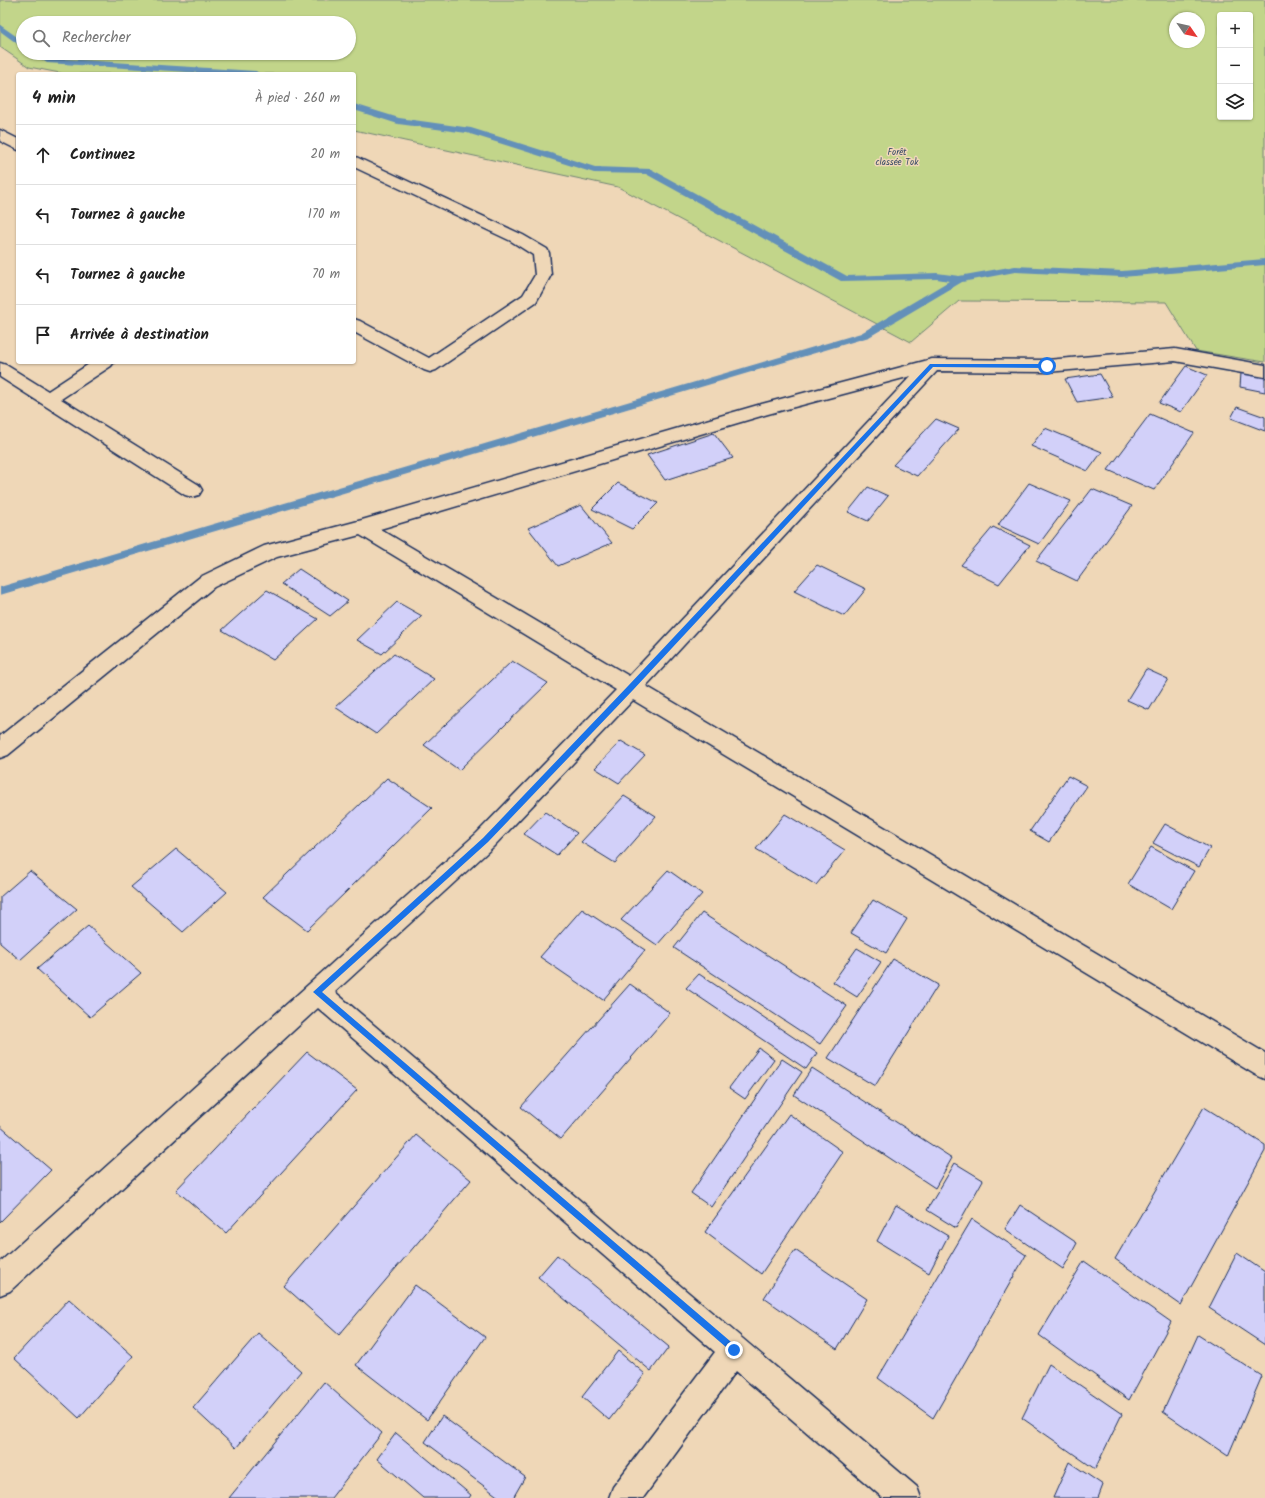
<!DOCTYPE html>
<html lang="fr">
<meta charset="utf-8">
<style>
:root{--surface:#fff;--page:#f6f6f6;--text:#222;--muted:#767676;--line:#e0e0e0}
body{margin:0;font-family:Kalam,sans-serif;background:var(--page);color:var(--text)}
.controls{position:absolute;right:12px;top:12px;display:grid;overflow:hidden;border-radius:4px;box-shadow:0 1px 3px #0004}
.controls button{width:36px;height:36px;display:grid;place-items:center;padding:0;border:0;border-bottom:1px solid var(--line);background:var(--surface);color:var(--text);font:20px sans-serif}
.compass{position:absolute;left:1169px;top:12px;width:36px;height:36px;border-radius:50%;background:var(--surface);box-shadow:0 1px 3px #0004;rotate:124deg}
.stop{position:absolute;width:12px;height:12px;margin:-9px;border:3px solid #1a73e8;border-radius:50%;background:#fff}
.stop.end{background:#1a73e8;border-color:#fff;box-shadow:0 1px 4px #0008}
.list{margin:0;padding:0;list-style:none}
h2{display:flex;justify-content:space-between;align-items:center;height:52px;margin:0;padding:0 16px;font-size:17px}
h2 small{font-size:13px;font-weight:400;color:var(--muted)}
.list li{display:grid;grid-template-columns:26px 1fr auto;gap:12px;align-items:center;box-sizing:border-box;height:60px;padding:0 16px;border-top:1px solid var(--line)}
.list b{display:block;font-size:15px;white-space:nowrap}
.list em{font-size:13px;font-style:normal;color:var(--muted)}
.icon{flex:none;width:22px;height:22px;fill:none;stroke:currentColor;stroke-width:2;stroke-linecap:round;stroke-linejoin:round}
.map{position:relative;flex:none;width:1265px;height:1498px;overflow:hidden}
.search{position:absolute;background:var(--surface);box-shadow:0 1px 3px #0004;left:16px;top:16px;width:340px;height:44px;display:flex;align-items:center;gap:10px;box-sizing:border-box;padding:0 14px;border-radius:22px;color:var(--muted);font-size:15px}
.panel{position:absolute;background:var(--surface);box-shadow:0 1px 3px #0004;left:16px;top:72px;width:340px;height:292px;border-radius:4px}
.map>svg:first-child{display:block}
.green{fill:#c2d58a;stroke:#6e8274;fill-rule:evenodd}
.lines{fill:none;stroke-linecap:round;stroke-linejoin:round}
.stream{fill:#6490b9;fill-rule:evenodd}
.building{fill:#d2d0f9;stroke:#1b2f5e}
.minor-casing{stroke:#1b2f5e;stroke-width:3}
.minor{fill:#efd7b7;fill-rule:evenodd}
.route{fill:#1a73e8}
.labels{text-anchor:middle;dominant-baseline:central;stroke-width:3;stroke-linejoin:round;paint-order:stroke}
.far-park-label{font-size:9px;fill:#344865;stroke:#efd7b7}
</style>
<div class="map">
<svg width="1265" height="1498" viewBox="0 0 1265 1498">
<rect width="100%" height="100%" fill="#efd7b7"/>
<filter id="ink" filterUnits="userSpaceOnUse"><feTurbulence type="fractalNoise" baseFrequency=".025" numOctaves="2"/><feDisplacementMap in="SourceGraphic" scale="8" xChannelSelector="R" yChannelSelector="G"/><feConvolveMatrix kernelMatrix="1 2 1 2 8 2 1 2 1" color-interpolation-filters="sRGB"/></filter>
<g filter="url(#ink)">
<path class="green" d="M0 0H1265V362L1196 351 1166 302 959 301 911 342 618 187 354 130V74H65L29 67 0 47ZM1220 15H1250V117H1220ZM1175 18H1199V42H1175ZM23 23H349V53H23Z"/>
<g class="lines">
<path class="stream" d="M0 25 23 41V48L0 31Z
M32 53H42L49 58 256 71 260 74H218L47 63Z
M354 104 399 118 471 128 595 167 651 169 847 276 937 273 959 276 1015 266 1122 271 1265 259V265L1122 277 1015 272 962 282 869 337 0 595V587L861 333 949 281 937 279 841 281 646 174 594 173 467 133 398 124 354 110Z"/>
</g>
<path class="building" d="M1186 366 1207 375 1181 412 1159 403Z
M1241 373 1265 377V392L1240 387Z
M1100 374 1113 397 1077 402 1065 379Z
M1237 407 1265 417V431L1231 418Z
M1150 414 1194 433 1154 490 1108 470Z
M936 419 959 429 917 476 893 465Z
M1045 428 1102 452 1088 471 1031 446Z
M714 433 733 458 665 480 647 455Z
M618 483 658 503 632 529 592 509Z
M1029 483 1071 501 1039 544 998 525Z
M868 487 888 496 868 521 848 512Z
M1092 489 1132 506 1077 581 1036 561Z
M581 505 612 543 558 566 528 528Z
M993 527 1030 545 999 584 961 565Z
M817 565 866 589 844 616 794 591Z
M299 569 348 601 330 616 281 584Z
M267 590 318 619 273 660 222 630Z
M397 602 422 616 382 654 357 640Z
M394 654 434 679 376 734 335 707Z
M512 661 548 683 459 770 424 745Z
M1146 669 1168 679 1149 710 1127 700Z
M621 741 645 755 619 783 595 768Z
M1068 776 1087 786 1049 842 1030 831Z
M387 778 432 808 307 930 263 897Z
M624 796 656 816 615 863 581 842Z
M545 812 577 833 557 855 524 834Z
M785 814 845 850 816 885 756 849Z
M1165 824 1210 848 1199 867 1153 843Z
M1151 847 1194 871 1171 909 1128 884Z
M176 849 227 892 183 932 131 887Z
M668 870 702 894 657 945 621 920Z
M30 871 77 909 20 960 0 943V897Z
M873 900 907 919 886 953 851 933Z
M582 909 645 950 603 1000 540 957Z
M702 913 847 1006 820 1044 674 948Z
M88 926 141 973 90 1017 37 969Z
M857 948 881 962 857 997 833 982Z
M893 959 938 985 875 1086 828 1058Z
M699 974 817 1053 806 1069 686 988Z
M630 984 670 1013 561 1139 521 1107Z
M759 1048 774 1059 745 1099 729 1088Z
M307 1052 357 1090 226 1233 176 1190Z
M782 1059 802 1072 711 1207 691 1193Z
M812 1068 952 1158 935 1188 794 1095Z
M1204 1107 1265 1145V1151L1181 1305 1115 1259Z
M789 1114 843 1152 761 1274 705 1232Z
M0 1126 51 1170 0 1222Z
M416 1135 471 1180 339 1335 284 1286Z
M955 1163 983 1180 956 1228 927 1210Z
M896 1205 948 1236 929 1273 877 1241Z
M1020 1205 1077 1243 1063 1269 1005 1229Z
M972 1219 1026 1255 933 1418 878 1378Z
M795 1250 867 1299 837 1349 764 1298Z
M1237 1253 1265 1272V1345L1209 1308Z
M557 1255 669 1347 651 1371 538 1277Z
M1084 1261 1171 1322 1129 1400 1039 1335Z
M415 1285 485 1337 427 1420 356 1365Z
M69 1299 133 1356 79 1418 14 1358Z
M258 1333 301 1371 236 1448 193 1408Z
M1198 1335 1262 1376 1228 1456 1163 1412Z
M618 1351 645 1374 609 1420 582 1397Z
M1049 1364 1122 1414 1095 1469 1022 1418Z
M324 1382 382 1433 331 1498H229Z
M442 1416 525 1477 513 1498H500L425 1442Z
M396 1433 471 1495 469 1498H423L377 1459Z
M1069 1462 1103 1485 1098 1498H1053Z"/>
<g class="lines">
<defs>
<path id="minor" d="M0 130 18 139V150L0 141Z
M354 156 523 235 547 249 549 253 551 275 536 302 436 370 430 372 424 370 354 332V319L360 321 429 358 523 295 535 275 533 255 511 241 354 167Z
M1175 349 1265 365V377L1175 361 1047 372 937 371 646 686 1265 1053V1079L1256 1075 633 700 493 847 335 992 917 1487 921 1498H883L736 1371 643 1498H609L613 1487 715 1352 318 1008 10 1291 0 1295V1262L477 833 616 690 360 535 277 557 214 587 8 755 0 758V736L200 577 264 546 362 520 758 405 932 359 1047 360ZM911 376 629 676 380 529 768 414Z
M92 362H114L111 366 61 399 199 485 202 490 199 495 192 497 185 495 0 377V363L6 365 48 391Z"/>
</defs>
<use href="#minor" class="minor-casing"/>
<use href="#minor" class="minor"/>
</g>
</g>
<path class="route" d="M930 364H1047L1050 366 1047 368 933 367 633 690 488 842 322 992 737 1347 738 1350 737 1353 734 1354 313 992 483 838 628 686Z"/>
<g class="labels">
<g class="far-park-label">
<text x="897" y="152">Forêt<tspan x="897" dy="10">classée Tok</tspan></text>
</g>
</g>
</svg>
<div class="controls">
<button>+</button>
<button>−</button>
<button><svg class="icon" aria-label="layers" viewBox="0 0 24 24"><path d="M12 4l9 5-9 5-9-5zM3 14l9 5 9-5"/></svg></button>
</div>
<svg class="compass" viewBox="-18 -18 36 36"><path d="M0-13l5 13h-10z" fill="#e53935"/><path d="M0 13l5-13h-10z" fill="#767676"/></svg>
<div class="stop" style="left:1047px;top:366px"></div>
<div class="stop end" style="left:734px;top:1350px"></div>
<div class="search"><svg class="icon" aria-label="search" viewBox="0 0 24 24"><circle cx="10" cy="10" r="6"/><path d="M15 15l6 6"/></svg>Rechercher</div>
<section class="panel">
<h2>4 min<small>À pied · 260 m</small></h2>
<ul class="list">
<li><svg class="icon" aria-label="ahead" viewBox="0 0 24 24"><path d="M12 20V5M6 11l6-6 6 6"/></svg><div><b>Continuez</b></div><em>20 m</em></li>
<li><svg class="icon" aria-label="left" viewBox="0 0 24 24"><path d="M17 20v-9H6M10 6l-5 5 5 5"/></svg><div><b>Tournez à gauche</b></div><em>170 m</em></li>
<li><svg class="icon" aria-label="left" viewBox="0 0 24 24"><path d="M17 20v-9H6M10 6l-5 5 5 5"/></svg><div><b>Tournez à gauche</b></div><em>70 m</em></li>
<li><svg class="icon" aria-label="arrive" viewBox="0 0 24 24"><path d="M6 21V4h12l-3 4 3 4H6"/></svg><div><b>Arrivée à destination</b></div></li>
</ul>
</section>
</div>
